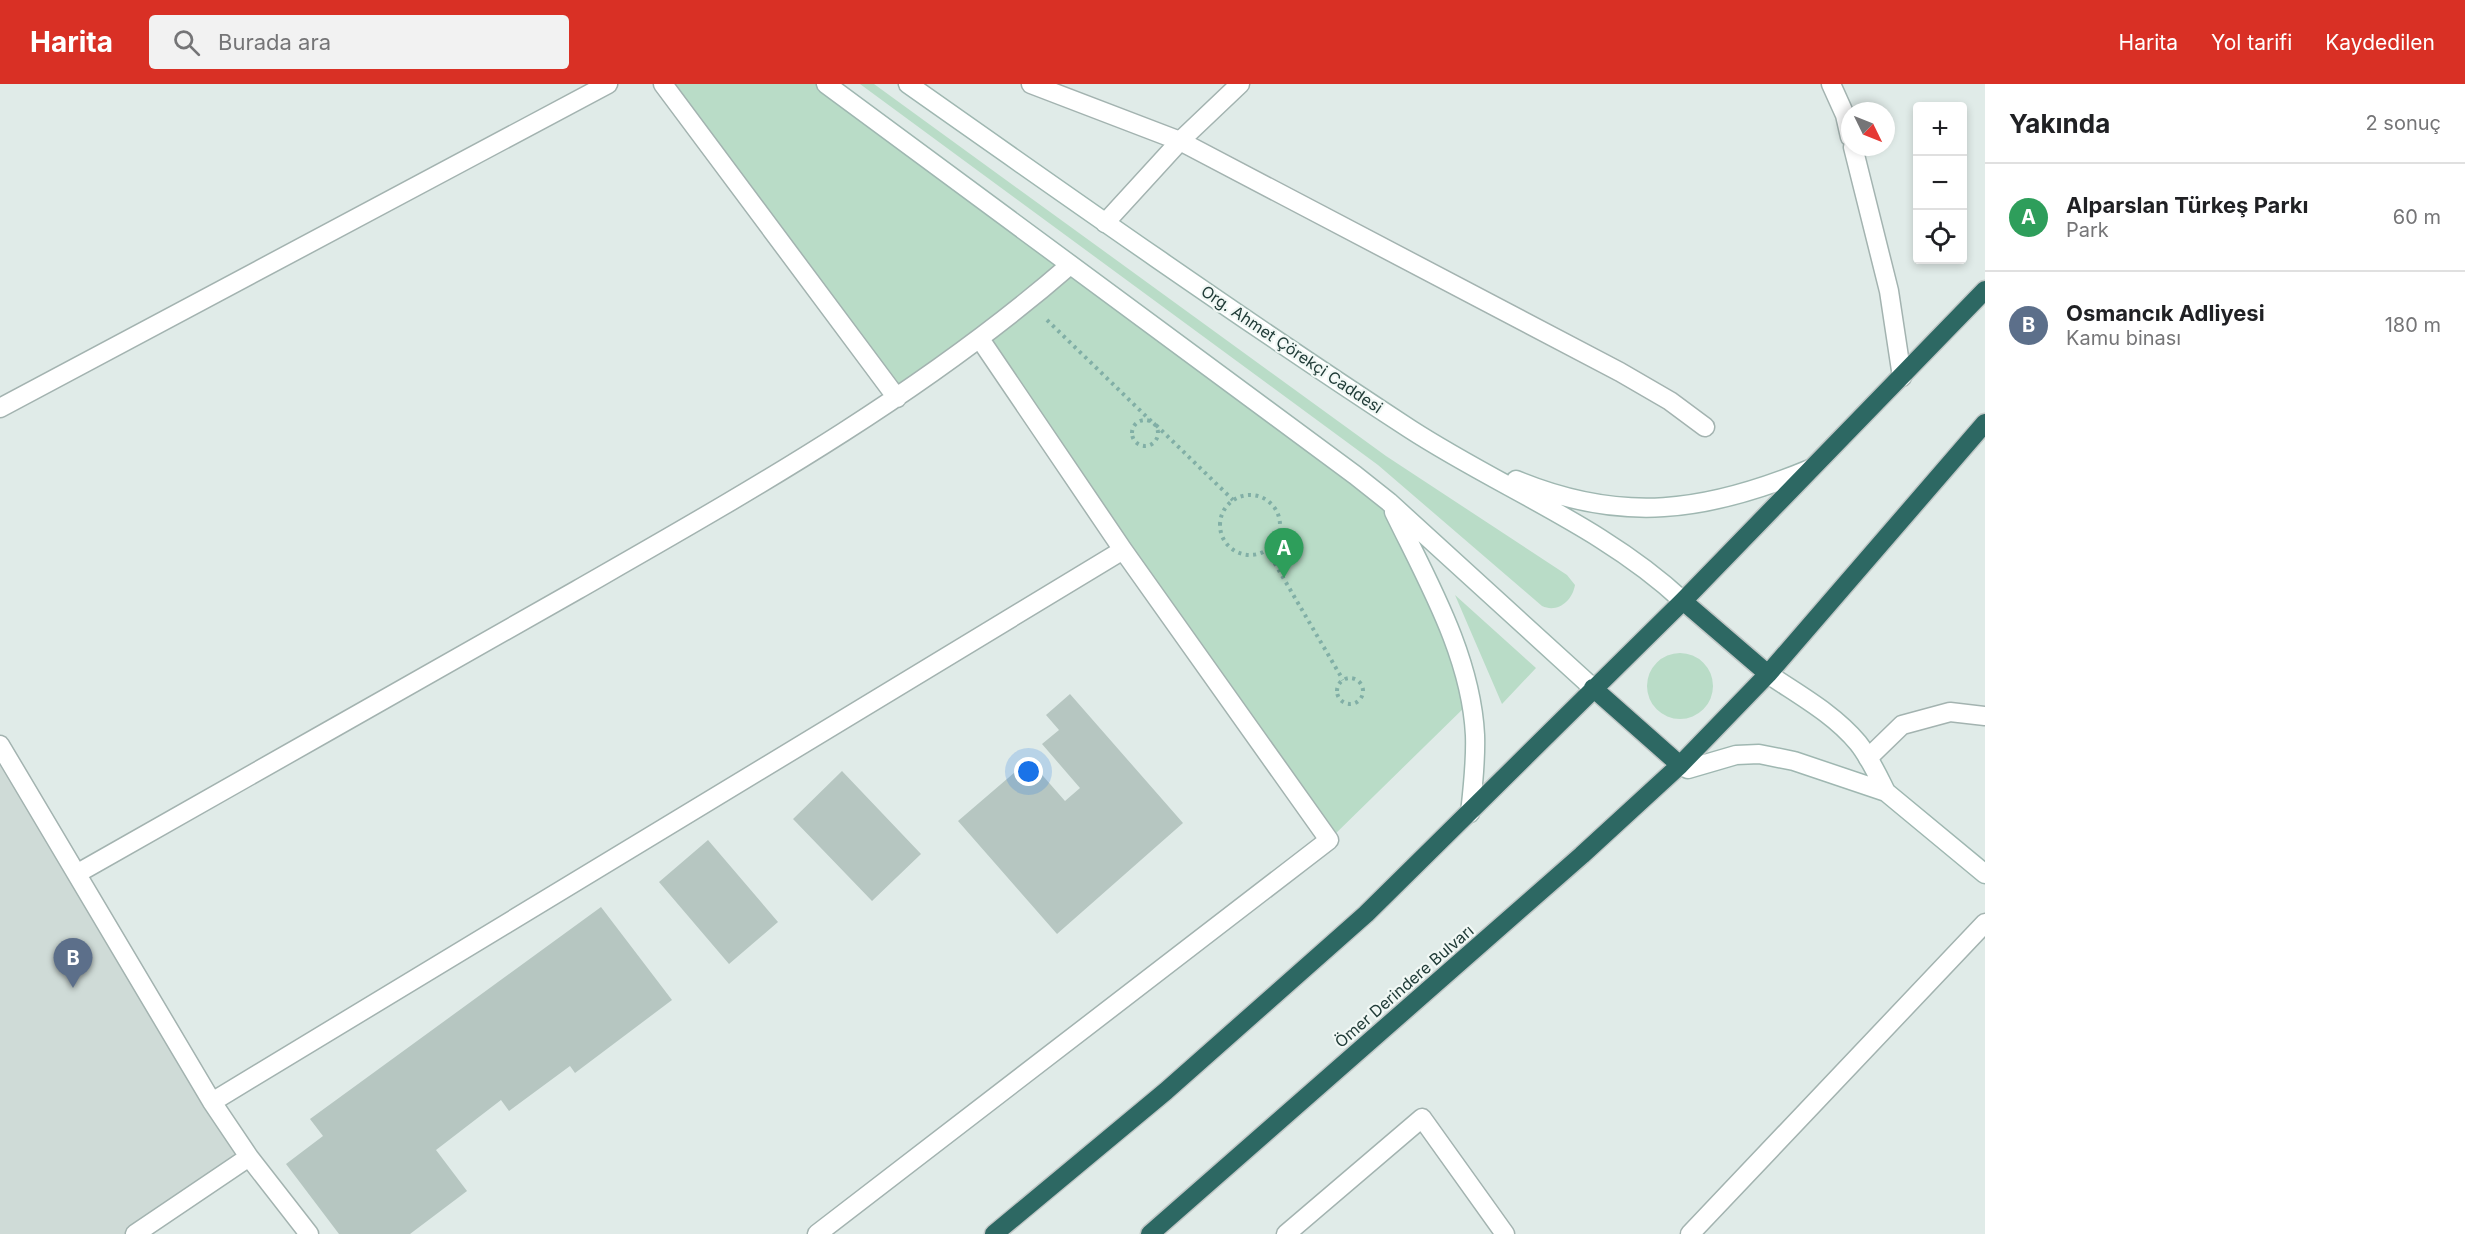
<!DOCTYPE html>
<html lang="tr">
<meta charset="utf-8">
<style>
:root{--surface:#fff;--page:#f2f2f2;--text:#202124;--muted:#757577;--line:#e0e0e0;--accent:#d93025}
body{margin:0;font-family:Inter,sans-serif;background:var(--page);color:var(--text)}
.controls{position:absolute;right:18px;top:18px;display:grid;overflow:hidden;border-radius:6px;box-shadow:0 3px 9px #0003}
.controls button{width:54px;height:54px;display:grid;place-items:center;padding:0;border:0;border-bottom:2px solid var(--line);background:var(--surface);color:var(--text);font:30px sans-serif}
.compass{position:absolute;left:1841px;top:18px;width:54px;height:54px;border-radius:50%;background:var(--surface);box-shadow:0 3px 9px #0003;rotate:133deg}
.you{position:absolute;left:1029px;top:688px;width:21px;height:21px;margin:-15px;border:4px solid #fff;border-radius:50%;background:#1a73e8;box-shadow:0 0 0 9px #1a73e833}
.badge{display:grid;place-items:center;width:39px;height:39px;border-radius:50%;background:var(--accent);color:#fff;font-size:20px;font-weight:700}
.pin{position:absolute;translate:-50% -50px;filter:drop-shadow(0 2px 3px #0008)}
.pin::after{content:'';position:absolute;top:32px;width:21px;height:18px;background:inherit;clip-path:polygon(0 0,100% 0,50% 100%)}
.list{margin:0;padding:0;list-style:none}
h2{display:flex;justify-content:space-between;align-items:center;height:78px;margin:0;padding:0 24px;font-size:26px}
h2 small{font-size:20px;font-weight:400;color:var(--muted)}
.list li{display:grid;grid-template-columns:39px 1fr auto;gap:18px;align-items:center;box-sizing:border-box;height:108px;padding:0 24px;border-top:2px solid var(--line)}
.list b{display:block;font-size:22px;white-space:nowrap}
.list p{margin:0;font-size:20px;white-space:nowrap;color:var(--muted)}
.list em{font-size:20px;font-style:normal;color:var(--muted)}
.icon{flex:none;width:33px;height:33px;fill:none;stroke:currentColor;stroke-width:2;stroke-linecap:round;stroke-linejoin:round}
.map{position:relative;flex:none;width:1985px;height:1150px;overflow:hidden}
header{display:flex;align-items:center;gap:36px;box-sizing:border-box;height:84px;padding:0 30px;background:var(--accent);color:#fff}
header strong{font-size:28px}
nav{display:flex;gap:33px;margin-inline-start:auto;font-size:21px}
.search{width:420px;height:54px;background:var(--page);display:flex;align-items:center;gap:15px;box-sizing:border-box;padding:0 21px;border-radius:6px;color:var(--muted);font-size:22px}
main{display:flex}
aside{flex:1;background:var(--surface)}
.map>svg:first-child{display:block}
.built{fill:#cfdbd7}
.green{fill:#b9dcc7}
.building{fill:#b6c6c1}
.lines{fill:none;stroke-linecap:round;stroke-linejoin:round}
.street-casing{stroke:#a3b3b0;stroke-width:21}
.secondary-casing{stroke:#9fb7b1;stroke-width:21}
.highway-casing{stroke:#c1c8c7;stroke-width:21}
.path{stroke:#81afa6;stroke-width:4;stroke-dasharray:3 4.5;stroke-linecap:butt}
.street{stroke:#fff;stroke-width:18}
.secondary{stroke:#fff;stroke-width:18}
.highway{stroke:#2d6863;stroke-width:18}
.labels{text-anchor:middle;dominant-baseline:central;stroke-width:4.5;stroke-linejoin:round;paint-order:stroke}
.street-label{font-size:16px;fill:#213c38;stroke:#f1f8f5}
</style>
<header>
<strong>Harita</strong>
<div class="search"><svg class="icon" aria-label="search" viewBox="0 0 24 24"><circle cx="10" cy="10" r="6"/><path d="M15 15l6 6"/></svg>Burada ara</div>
<nav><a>Harita</a><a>Yol tarifi</a><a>Kaydedilen</a></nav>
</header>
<main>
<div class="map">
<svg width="1985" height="1150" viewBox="0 0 1985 1150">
<rect width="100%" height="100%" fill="#e0ebe8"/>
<path class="built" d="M0 661 249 1073 135 1150H0Z"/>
<path class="green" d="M663 0H821L1389 419 1471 617 1329 756 981 255 897 314Z
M860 0H874L1386 372 1567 491 1575 501C1572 518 1557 529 1542 522L1378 381Z
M1455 511 1536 584 1502 620Z
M1647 602a33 33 0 1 1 66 0a33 33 0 1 1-66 0Z"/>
<path class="building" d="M1070 610 1183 739 1057 850 958 737 1029 676 1065 717 1080 704 1042 660 1059 646 1046 631Z
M842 687 921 770 872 817 793 735Z
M708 756 778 838 729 880 659 798Z
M601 823 672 916 575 989 570 982 509 1027 501 1016 436 1066 467 1107 410 1150H339L286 1080 323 1052 310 1035Z"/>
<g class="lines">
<defs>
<path id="street" d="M663 0 897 314
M1031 0 1180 57 1620 288 1670 317 1705 343
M1831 0 1845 31 1850 53
M1853 63 1889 207 1902 293
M1105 139 1180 57 1240 0
M0 324 608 0
M0 661 212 1018 249 1073 309 1150
M1868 674 1902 641 1950 628 1985 632
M78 789C244 695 411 600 577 506 748 408 921 311 1070 181
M212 1018 1123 466
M135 1150 249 1073
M817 1150 1329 756 1123 466 980 255
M1286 1150 1422 1034 1505 1150
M1690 1150 1985 839"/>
<path id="secondary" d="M826 0 1355 391 1389 418 1593 604
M908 0C1074 117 1240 234 1410 345 1501 404 1604 443 1683 517
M1516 396C1622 440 1706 428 1810 385
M1394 428C1428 498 1471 572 1475 651 1476 678 1473 703 1470 729
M1768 590C1799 611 1834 630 1858 659 1870 674 1878 692 1886 708
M1680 681 1688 685 1736 671 1759 670 1794 677 1886 708 1985 790"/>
<path id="highway" d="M1683 517 1768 590
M1593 604 1680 681
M994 1150 1166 1007 1366 830 1683 517 1985 206
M1150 1150 1582 771 1680 681 1768 590 1985 339"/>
</defs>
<use href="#street" class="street-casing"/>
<use href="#secondary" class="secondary-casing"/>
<use href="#highway" class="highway-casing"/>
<path class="path" d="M1047 236 1152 338
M1132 349a13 13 0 1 1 26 0a13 13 0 1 1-26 0Z
M1156 341 1233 416
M1220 441a30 30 0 1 1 60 0a30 30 0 1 1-60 0Z
M1267 466 1343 596
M1337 607a13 13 0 1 1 26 0a13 13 0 1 1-26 0Z"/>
<use href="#street" class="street"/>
<use href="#secondary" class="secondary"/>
<use href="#highway" class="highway"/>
</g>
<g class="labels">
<g class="street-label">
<text transform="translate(1292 265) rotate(34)">Org. Ahmet Çörekçi Caddesi</text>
<text transform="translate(1404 902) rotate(-41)">Ömer Derindere Bulvarı</text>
</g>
</g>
</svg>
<div class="controls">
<button>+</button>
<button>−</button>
<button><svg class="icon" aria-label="locate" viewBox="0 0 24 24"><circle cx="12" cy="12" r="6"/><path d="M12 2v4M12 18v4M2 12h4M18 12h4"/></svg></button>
</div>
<svg class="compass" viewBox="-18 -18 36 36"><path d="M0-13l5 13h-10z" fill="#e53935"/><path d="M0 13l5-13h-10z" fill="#757577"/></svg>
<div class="you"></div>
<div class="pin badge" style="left:1284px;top:494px;background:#2e9e5b">A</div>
<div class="pin badge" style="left:73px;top:904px;background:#5c6f8a">B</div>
</div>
<aside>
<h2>Yakında<small>2 sonuç</small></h2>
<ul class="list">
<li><span class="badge" style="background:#2e9e5b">A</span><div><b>Alparslan Türkeş Parkı</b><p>Park</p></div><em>60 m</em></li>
<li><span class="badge" style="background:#5c6f8a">B</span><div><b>Osmancık Adliyesi</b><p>Kamu binası</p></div><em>180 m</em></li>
</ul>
</aside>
</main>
